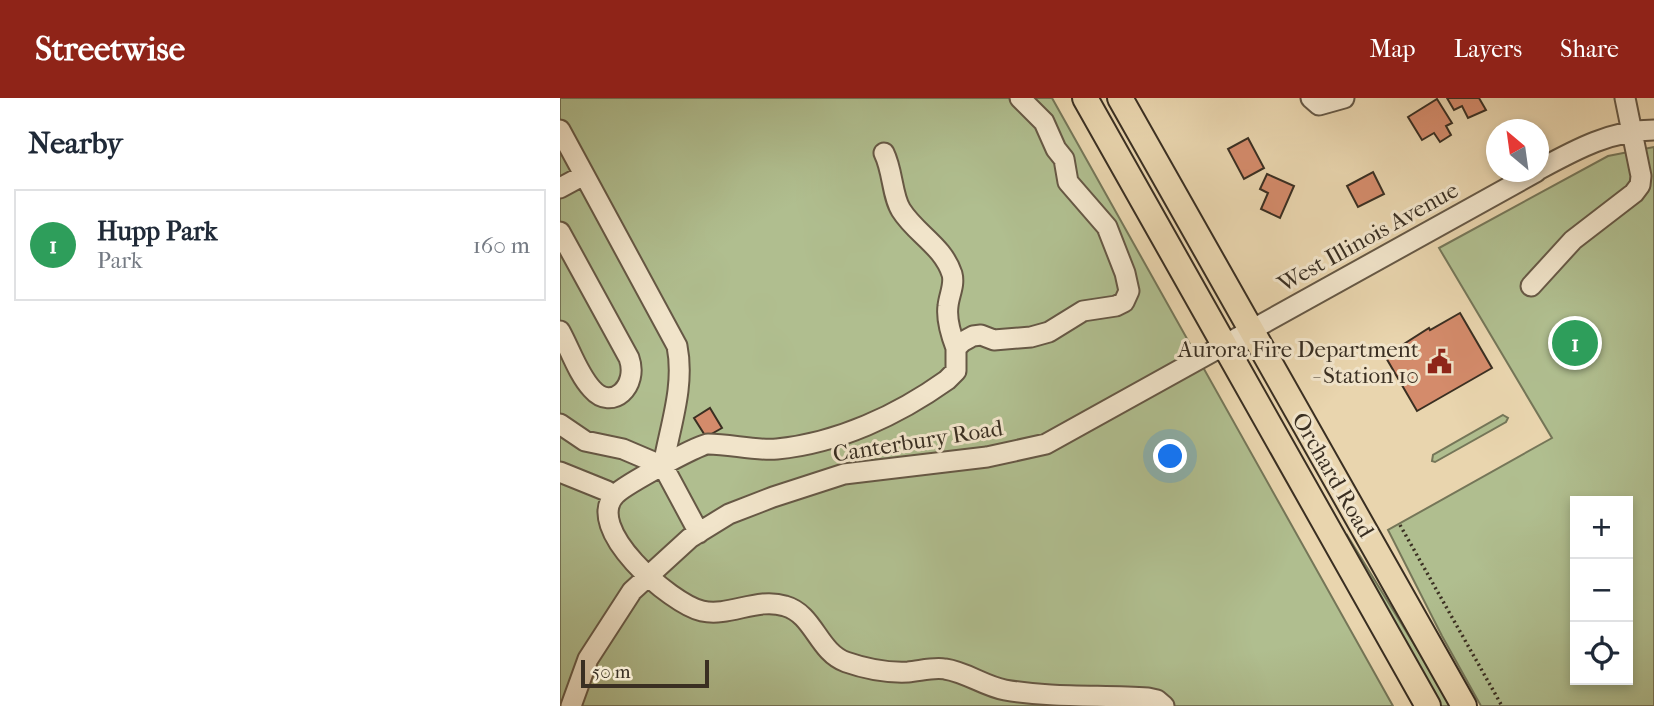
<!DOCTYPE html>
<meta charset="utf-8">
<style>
:root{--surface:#fff;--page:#f6f6f7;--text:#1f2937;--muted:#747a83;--line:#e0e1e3;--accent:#8f2418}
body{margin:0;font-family:"IM FELL French Canon",serif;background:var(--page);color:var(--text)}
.controls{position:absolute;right:21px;bottom:21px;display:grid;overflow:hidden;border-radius:0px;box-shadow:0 4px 10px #0003}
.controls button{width:63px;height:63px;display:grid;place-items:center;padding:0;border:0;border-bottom:2px solid var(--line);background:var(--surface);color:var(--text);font:35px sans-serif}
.compass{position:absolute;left:926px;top:21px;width:63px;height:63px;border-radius:50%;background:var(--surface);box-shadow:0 4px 10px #0003;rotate:331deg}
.scale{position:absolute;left:21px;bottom:18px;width:128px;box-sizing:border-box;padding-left:7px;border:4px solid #3a2f22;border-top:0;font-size:19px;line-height:24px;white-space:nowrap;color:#3a2f22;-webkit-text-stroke:5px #f1e4ca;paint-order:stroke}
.you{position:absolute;left:611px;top:359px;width:24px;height:24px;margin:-18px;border:5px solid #fff;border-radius:50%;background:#1a73e8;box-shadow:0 0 0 10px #1a73e833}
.badge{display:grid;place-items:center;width:46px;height:46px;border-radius:50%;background:var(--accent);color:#fff;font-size:23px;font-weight:700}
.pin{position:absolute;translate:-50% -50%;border:4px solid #fff;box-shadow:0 2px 7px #0006}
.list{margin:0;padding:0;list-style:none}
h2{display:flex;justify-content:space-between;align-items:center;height:91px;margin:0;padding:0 28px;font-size:30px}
h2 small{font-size:23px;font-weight:400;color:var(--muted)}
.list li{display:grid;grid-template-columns:46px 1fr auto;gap:21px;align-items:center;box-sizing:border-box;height:112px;margin:0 14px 14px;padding:0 14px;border:2px solid var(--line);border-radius:0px}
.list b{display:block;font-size:26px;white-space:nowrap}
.list p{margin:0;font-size:23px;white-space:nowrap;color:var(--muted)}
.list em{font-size:23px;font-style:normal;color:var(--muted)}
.icon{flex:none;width:38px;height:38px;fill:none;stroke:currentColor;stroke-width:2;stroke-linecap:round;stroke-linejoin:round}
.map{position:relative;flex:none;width:1094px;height:608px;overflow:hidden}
header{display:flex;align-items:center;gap:42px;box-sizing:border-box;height:98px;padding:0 35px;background:var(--accent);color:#fff}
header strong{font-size:33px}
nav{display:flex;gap:38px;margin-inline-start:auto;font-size:24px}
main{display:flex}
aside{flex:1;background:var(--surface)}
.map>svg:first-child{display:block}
.green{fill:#b0be8f;stroke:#757658;stroke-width:2;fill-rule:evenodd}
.building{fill:#d48b6b;stroke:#3a2f22;stroke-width:2}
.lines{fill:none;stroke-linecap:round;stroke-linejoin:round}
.minor-casing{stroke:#665845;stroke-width:23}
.major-casing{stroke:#3a2f22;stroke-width:28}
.path{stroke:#3a2f22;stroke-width:3.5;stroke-dasharray:2 3.5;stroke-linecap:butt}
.minor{stroke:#f1e4ca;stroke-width:19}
.major{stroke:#e9d5ae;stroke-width:24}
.labels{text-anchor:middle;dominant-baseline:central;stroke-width:6;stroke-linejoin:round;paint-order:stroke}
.street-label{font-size:23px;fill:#3a2f22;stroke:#f1e4ca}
.poi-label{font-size:23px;fill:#3a2f22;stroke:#f1e4ca;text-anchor:end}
</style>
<header>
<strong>Streetwise</strong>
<nav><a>Map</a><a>Layers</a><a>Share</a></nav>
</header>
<main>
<aside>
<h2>Nearby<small></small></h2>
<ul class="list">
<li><span class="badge" style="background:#2e9e5b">1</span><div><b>Hupp Park</b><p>Park</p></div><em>160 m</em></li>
</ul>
</aside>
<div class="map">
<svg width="1094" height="608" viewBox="0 0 1094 608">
<rect width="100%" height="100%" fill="#e9d5ae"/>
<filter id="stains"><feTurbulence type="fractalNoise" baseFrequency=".00286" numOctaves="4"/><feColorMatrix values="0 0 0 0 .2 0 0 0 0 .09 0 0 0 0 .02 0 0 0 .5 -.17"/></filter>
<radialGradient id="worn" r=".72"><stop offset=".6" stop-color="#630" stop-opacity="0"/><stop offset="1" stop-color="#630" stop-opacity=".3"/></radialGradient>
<path class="green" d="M0 0H492L833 608H0Z
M1094 49V608H921L882 538 828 432 992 340 879 150 1048 58ZM1015 403H1068V582H1015Z
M943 317 948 320 946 324 875 364 872 363 873 357Z
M787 437 892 608H880L784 439Z"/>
<path class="building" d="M887 0H919L926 12 908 20 902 8 894 12Z
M877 1 892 25 886 28 891 37 880 44 874 35 862 42 848 19Z
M688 40 704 70 684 81 668 51Z
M813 74 824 96 798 109 787 88Z
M707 76 734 88 720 120 701 111 708 95 700 91Z
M900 215 932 270 857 313 825 258 869 230 870 232Z
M150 310 162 330 146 339 134 320Z"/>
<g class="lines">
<defs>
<path id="minor" d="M751 0 759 7 784 0
M0 32 117 248C125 288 110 328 103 368
M324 55C333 73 332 98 341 112 356 136 383 148 392 176 395 187 389 197 388 208 386 222 391 237 396 250L402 244 413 238 421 237 434 242 471 239 489 234 523 213 556 208 564 204 569 193 565 175 547 129 508 84 504 61 496 51 484 24 460 0
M978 72C1015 52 1051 32 1094 32
M0 90 24 77
M0 134 69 260C79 288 52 314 32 291 18 276 10 251 0 233
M971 188 1013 142 1074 95 1080 87 1081 78 1065 0
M396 250V273L387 282C338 317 278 345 217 351 194 353 171 346 148 346 139 346 65 387 56 396 21 429 111 506 142 513 170 519 197 499 225 508 254 516 258 554 286 564 306 571 326 575 348 574 360 573 373 569 385 571 406 574 424 588 445 592 491 600 541 597 588 600L597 602 604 608
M0 326 25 343 63 351 103 368 139 435
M0 374 47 393 53 398
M11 608 28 561 72 493 130 440 169 416 213 399 284 376 427 359 486 346 976 74"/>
<path id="major" d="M525 0 868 608
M560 0 904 608"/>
</defs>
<use href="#minor" class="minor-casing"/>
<use href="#major" class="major-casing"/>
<path class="path" d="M840 427 942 608"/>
<use href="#minor" class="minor"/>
<use href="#major" class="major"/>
</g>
<defs>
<symbol id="civic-bare" viewBox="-9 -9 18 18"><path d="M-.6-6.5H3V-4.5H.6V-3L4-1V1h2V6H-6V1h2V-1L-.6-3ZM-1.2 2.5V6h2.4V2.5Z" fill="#8f2418" stroke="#f1e4ca" stroke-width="2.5" paint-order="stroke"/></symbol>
</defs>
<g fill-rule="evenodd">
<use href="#civic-bare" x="862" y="246" width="35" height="35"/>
</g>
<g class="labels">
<g class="street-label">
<text transform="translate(808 139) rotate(-29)">West Illinois Avenue</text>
<text transform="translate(358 343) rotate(-9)">Canterbury Road</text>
<text transform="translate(773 377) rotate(60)">Orchard Road</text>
</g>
<g class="poi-label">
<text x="859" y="251">Aurora Fire Department<tspan x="859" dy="26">- Station 10</tspan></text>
</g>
</g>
<rect width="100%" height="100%" filter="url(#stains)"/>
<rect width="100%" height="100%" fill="url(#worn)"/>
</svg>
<div class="controls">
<button>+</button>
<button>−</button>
<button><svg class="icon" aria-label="locate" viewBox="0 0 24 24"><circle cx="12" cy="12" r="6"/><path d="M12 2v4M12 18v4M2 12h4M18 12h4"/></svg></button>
</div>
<svg class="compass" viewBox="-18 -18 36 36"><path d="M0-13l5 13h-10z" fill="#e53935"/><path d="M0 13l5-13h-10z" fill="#747a83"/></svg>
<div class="scale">50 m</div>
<div class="you"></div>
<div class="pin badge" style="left:1015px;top:245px;background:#2e9e5b">1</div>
</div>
</main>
